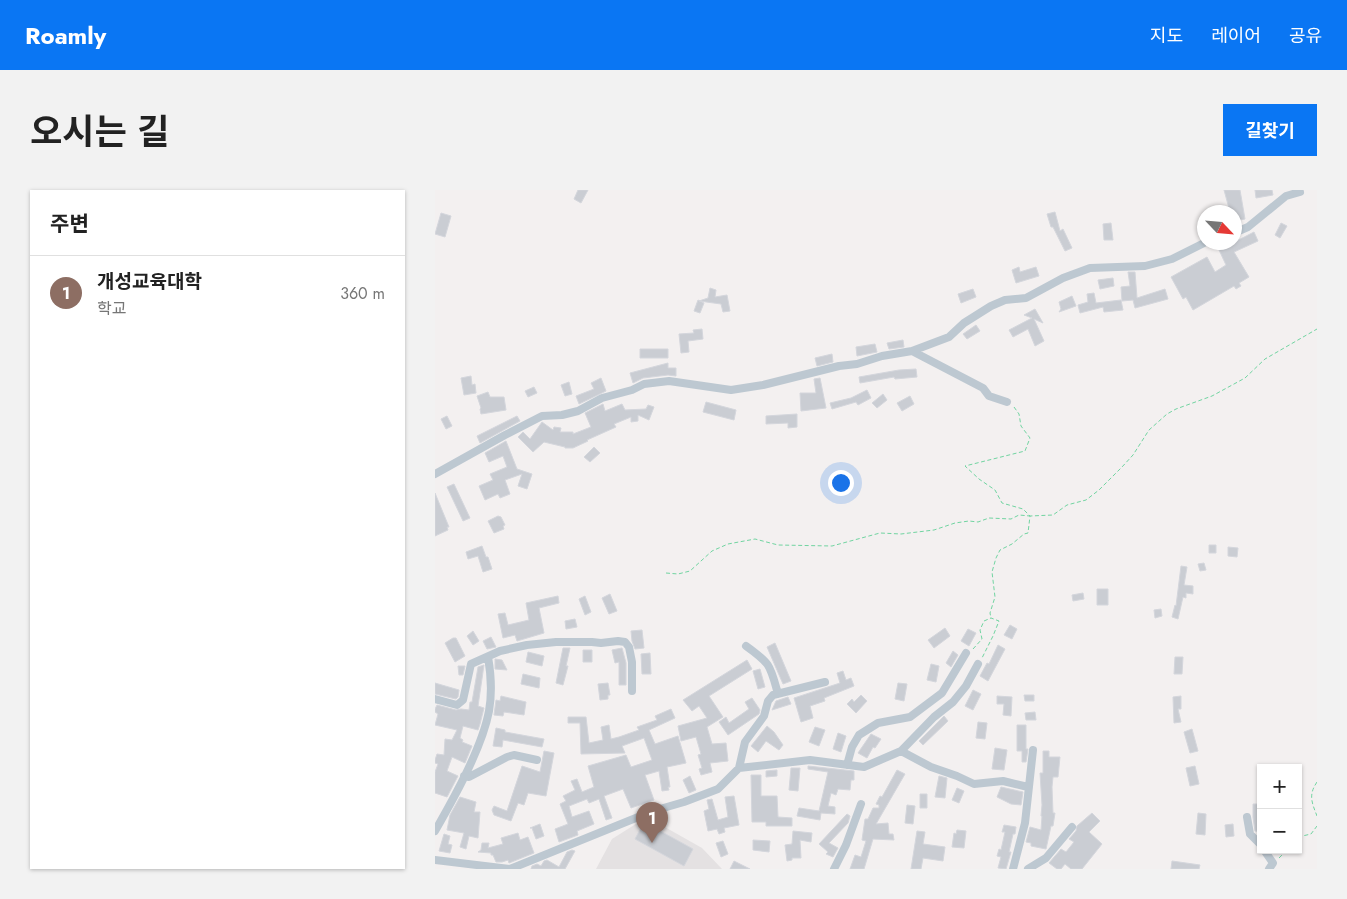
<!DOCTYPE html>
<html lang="ko">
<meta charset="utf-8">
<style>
:root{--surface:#fff;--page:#f2f2f2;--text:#222;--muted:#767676;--line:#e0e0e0;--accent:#0a76f3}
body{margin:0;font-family:Jost,"Noto Sans KR",sans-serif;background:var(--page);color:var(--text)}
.controls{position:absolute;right:15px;bottom:15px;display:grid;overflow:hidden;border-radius:0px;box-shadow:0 1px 4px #0004}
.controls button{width:45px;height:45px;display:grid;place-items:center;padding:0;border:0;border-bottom:1px solid var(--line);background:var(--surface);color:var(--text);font:25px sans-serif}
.compass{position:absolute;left:762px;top:15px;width:45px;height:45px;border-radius:50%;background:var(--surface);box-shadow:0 1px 4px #0004;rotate:116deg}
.you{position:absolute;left:405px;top:292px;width:18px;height:18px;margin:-12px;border:4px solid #fff;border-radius:50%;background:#1a73e8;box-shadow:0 0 0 8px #1a73e833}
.badge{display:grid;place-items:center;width:32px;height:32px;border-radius:50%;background:var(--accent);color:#fff;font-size:16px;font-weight:700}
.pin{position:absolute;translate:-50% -41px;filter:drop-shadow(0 1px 2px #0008)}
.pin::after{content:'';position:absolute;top:26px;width:18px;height:15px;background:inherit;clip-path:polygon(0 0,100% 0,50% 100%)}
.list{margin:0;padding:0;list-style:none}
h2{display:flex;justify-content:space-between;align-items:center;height:65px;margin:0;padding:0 20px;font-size:21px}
h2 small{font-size:16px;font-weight:400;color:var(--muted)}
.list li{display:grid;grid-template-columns:32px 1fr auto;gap:15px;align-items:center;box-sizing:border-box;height:75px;padding:0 20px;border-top:1px solid var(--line)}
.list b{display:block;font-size:19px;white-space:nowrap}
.list p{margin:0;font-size:16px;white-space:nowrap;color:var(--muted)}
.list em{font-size:16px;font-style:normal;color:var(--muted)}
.map{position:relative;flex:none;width:882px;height:679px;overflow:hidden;border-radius:0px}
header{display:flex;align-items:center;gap:30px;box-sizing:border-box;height:70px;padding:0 25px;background:var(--accent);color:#fff}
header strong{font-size:24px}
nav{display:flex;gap:28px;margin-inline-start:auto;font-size:18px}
.intro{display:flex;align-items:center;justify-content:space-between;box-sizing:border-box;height:120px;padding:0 30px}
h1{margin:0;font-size:35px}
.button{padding:12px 22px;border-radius:0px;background:var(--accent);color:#fff;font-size:18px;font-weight:700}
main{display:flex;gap:30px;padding:0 30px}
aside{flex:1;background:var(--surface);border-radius:0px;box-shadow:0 1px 4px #0004}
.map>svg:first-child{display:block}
.education{fill:#e4e1e2}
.building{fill:#cacdd3;stroke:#d4d6dc}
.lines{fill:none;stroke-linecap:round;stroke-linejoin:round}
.path{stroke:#71d4a1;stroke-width:1;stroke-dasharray:4 2.5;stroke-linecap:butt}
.minor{stroke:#bdc8d1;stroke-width:8}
</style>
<header>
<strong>Roamly</strong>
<nav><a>지도</a><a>레이어</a><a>공유</a></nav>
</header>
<div class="intro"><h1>오시는 길</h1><a class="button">길찾기</a></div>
<main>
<aside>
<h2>주변<small></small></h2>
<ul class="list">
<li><span class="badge" style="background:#8d6e63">1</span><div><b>개성교육대학</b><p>학교</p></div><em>360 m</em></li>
</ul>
</aside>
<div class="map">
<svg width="882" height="679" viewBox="0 0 882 679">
<rect width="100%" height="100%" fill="#f3f0f0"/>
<path class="education" d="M212 627 267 658 287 679H161L177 649Z"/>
<path class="building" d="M143 0H153L146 13 139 9Z
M789 0H805L810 29 800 31V22H795Z
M820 0H837L838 5 821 8Z
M620 22 625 41 628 39 637 58 630 61 618 37H616L612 24Z
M6 23 16 26 10 47 0 44Z
M676 33 678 50H669L668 34Z
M846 33 852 36 845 48 840 45Z
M819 42 823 51 799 62 814 87 804 93 806 96 801 99 799 96 758 120 751 107 748 109 736 87 772 67 780 82 791 75 784 60Z
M584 77 585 82 601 77 604 86 581 93 577 80Z
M693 82H700L702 108 730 99 733 109 700 118 698 110 687 111 686 97 695 96Z
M678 88 679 96 665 99 663 90Z
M275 98 281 100 280 107 292 105 295 121 288 122 286 114 264 111 273 108Z
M538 99 541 107 526 113 523 104Z
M659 103 661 113 686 110 688 120 669 122 668 117 645 123 643 115 653 112 652 104Z
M637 106 641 116 624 122 626 119 624 112Z
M263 110 269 113 265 123 259 121Z
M600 119 608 133 599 129 609 151 600 156 593 139 578 147 574 140 597 128 589 125Z
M541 135 545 141 532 149 528 144Z
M267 139 268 149 253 151 254 162 246 163 244 144 259 143 258 140Z
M468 150 469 157 454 159 452 153Z
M440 154 442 162 422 166 421 157Z
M205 159H233V168H205Z
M397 164 398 172 382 176 380 168Z
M233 173V178H241V186L233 185 208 188 198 193 195 183Z
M481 179 482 187 460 189 459 187 425 193 424 187 464 180Z
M36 186 37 195 40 194 41 203 29 205 26 188Z
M166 188 171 201 144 214 141 206 159 199 156 193Z
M385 188 391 218 366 221 365 203H381L379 189Z
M134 192 137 204 130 206 126 195Z
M99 197 102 203 93 207 90 201Z
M432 200 436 208 423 215 421 212 397 219 395 213 416 208Z
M53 202 55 207H69L71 220 46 224 45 219 46 218 42 206Z
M448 204 452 210 442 218 437 213Z
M475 206 479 214 467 221 462 213Z
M271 212 301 220 299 230 268 222Z
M168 214 170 221 187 214 190 220 211 219 213 215 219 217 214 230 203 225V231L196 232V227L179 234 181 237 152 250 153 251 138 258H130V257L109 252 98 262 83 247 88 242 95 249 107 232 118 240 119 237 126 238 125 242H138V244L156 237 150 223Z
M362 224V237L353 238V233L331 234V226Z
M12 226 17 236 11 239 6 229Z
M82 226 85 231 45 253 42 246Z
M71 251 82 279 97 284 92 299 83 296 87 284 70 290 75 304 65 308 63 304 50 310 44 296 58 290 55 284 72 277 68 266 54 272 50 263Z
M159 257 165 263 155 272 149 267Z
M19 294 35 328 28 331 12 297Z
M0 303 14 337H12L13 340 0 346Z
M63 326 66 327 70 335 68 336 69 339 59 343 53 331Z
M774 355H781V363H774Z
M47 356 51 367H53L57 379 48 382 43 366 33 369 31 362Z
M793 357 803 358 802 367 793 366Z
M769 373 771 380 765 381 763 374Z
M746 376 752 377 749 395 758 396V404L751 403V408L748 407 743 429 737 427 740 415 741 416Z
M662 399H673V415H662Z
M648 403 649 409 638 411 637 405Z
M175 404 182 421 174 424 167 408Z
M123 406 124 413 104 418 109 443 82 451 80 445 68 448 63 424 70 423 73 435 94 430 91 413Z
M150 406 156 422 150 425 144 409Z
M726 419 727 426 720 428 719 420Z
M140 429 142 437 131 439 130 431Z
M575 435 582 439 577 449 569 445Z
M510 438 515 446 499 458 493 450Z
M533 439 541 443 534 456 526 451Z
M207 440 209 458 200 459 197 451 196 441Z
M38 441 44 451 38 455 32 446Z
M56 447 61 457 52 459 48 451Z
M18 448H21L30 466 20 472 10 453Z
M340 453 356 491 348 494 332 457Z
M563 455 570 459 553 491 545 486 552 473 554 474Z
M128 458H135L131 476H133L128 495 121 493Z
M187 458 191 473V495H184V472L180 473 177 460Z
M148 460H157V472H148Z
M518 461 523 465 516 477 511 473Z
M93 462 109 466 107 476 91 472Z
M215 463 216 484H207L206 464Z
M740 467H748L747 484H739Z
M60 469 67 470 72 480 60 479Z
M312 470 317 479 274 506 288 527 272 537 277 554 291 553 293 571 275 573 277 582 266 585 264 579 267 578 263 565 266 564 261 547 246 551 243 536 272 528 264 516 257 521 248 510Z
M496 474 504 476 501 492 492 490Z
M49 475 43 516 49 518 45 534 43 540 28 536 25 548 28 550 27 552 37 556 30 573 17 567 12 581 23 586 12 607 0 603V582L3 574 0 573V570L2 564 9 565 10 549 17 550 22 540 0 535 3 524 0 522V519L2 515 21 520 26 519 34 520 35 512H37L43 477Z
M23 476H30L28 485H24Z
M325 479 330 497 323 499 318 481Z
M408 481 411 490 416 488 419 496 389 508 390 511 375 516 378 528 366 532 359 508 405 493 402 483Z
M88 484 105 488 104 498 86 494Z
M0 493 24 500 23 507 21 509 0 504Z
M173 493 175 505H173V509L165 510 163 494Z
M463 493 472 494 469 511 460 509Z
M538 500 546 504 538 520 530 516Z
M426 505 432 511 421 523 412 514 417 509 419 512Z
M589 505H599V511H590Z
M66 506 91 512 89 525 69 522 68 526 59 525 61 510 65 511Z
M562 506 577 507 576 526 568 525 569 514H562Z
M746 506V519H743L746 532 739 533 738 507Z
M353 507 356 514 337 520 341 511Z
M317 508 325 520 324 524 293 545 284 532 291 527 294 533 314 519 310 512Z
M236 519 240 528 214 540 220 554 243 546 251 573 232 577 235 597H233L234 600 227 601 224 581 210 585 219 610 196 618 188 599 169 606 177 628 171 630 164 609 154 613 152 609 134 616 137 627 154 621 159 634 142 641 143 645 124 652 120 639 133 634 125 614 131 611 128 606 140 600 136 591 142 589 147 602 159 597 153 576 191 565 196 577 217 570 209 548 187 556 190 563 146 564 145 533H133V527H151L154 553 168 550 166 537 174 535 176 549 184 547 204 540 202 537 222 530 220 526Z
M600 522 601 530H591L590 523Z
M509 526 513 531 488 555 484 551Z
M543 532 552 533 550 549 541 548Z
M582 535H591V559H593L591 572H587V561H582Z
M332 536 339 542 348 555 344 560 331 551 323 562 316 556Z
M380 537 390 540 384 556 374 552Z
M61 538 70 540V542L109 549 107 557 68 550 67 557 58 556Z
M757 539 763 561 755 563 749 542Z
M403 543 411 546 406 562 398 559Z
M436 544 446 549 440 558 438 557 432 568 423 563Z
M560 558 572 560 569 580 557 579Z
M109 561 119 563 111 606 93 603 89 615 83 613 76 631 59 625 57 620 59 616 72 621 87 576 105 582Z
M608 561H614V567H625L623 587H618L617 597 618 623H620L618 636H616L611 659 596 656V653L591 652 595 637 606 640 607 626H606L607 615 605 583H608Z
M373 576 419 581V590H416L415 600 403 599 401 605 396 603 393 616 400 617V624L386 623 385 630 362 626 364 618 384 621 393 582 373 579Z
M760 576 764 594 755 596 751 578Z
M356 578H365L363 601 354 600Z
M342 580V586L331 587V581Z
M462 580 470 584 441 634 453 633 454 644H458L459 650 438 649 429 679H415L420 665 426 667 431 651 427 650 430 629H433L438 618H444V615L441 614 445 606 447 607Z
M316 585H326V606H342L343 627 357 628V636H331V632H317Z
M255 586 261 600 254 603 248 590Z
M504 586 512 588 510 608 500 607Z
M566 597 588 602 586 615 576 614 562 607Z
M522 598 529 601 524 613 517 610Z
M485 604H492V618H485Z
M299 606 304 635 289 638 290 642 284 644 282 639 273 641 269 621 274 619 272 610 277 609 283 630 293 627 290 607Z
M25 607 41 612 39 622H45L43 648 34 646 31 659 25 657 29 643 12 640 15 625Z
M818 614H826V642L820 641 818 627Z
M472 615 480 616 478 634 470 633Z
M657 623 665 631 654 642 667 654 647 679H636L630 674 626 679H622L614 673 626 659 631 662 639 652 634 649 641 641 642 636Z
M763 623 771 624 770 645 761 644Z
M412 624 415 626 413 633 394 653 403 658 398 667 391 664 393 662 384 654Z
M209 632 258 659 249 676 200 649Z
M105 634 109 646 101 649 97 638H95Z
M798 634 799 646 791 647 790 635Z
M569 635 581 637 580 644H578L574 662H576L571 679 563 678 566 667 562 666 564 659 566 660 570 642H567Z
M522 640 531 641 529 658 517 657 519 643 521 644Z
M358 641 377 643 376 652 365 650 366 668H357V670L352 671 350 655 357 654Z
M482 641 490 642 488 654 510 657 508 671 488 668 486 679H476Z
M83 643 85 650 93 647 99 663 74 673 73 670 67 672H61L58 665H56V663L43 662 46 660 47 653H54L53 658 68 654 66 648Z
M9 644 15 646 13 654 17 655 15 663 4 661Z
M318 650 335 651 334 662 318 660Z
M288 651 293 664 286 667 281 653Z
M137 660 140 661 130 679H96L97 676 102 674 106 676 109 671 112 670 124 677 132 662Z
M299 671 315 679H295Z
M737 671 765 675 764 679H736Z"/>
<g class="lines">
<path class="path" d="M579 217 584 224 586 236 595 248 590 261 530 276 544 289 560 300 567 313 588 319 595 326 618 325 632 315 651 310 664 300 687 277 698 265 714 240 732 224 741 219 777 206 810 188 830 169 882 139
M231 383 243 384 255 381 277 361 293 354 320 349 343 355 397 356 445 343 466 344 499 340 520 333 534 331 543 332 554 328 576 329 584 325 595 326 593 343 589 344 577 354 565 360 561 368 557 382 560 407 555 423 556 428
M538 459 547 449 545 440 549 431 556 428 564 431 558 446 547 468
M882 592C873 605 877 613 882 626
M863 647 876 644 882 636
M844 668 852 660"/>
<path class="minor" d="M799 43 813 37 851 6 865 2
M477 161 514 147 529 133 556 116 570 110 591 108 628 88 655 78 710 76 737 69 771 52
M0 284 70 245 107 226 127 225 143 221 167 208 197 200 209 194 234 191 296 200 328 195 404 176 422 174 447 166 477 161 548 198 554 206 572 212
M311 456C336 474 335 475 343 504
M0 509 22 515 28 510 36 474 65 461 92 455 121 452H157L166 453 183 451 190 452 194 457 197 472V501
M466 561 496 577 522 586 539 594 568 591 593 597
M412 575 417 557 424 545 443 533 475 527 507 503 531 463
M304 578 310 552 329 526 333 511 338 505 390 492
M29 586 34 587 72 567 79 565 102 570
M812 627 815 644 826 655
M0 641C19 608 47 558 54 521 57 504 56 484 53 467
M829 660 838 673 834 679
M0 670 75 679 218 621 249 612 283 599 304 578 375 570 429 577 466 561 499 527 518 512 531 496 543 474
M399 679 411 655 426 614
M578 679 590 633 598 560
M593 679 611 668 637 637"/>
</g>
</svg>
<div class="controls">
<button>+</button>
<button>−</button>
</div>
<svg class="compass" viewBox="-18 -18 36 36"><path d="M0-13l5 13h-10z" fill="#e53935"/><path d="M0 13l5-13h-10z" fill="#767676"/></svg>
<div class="you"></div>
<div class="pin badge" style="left:217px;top:653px;background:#8d6e63">1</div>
</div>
</main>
